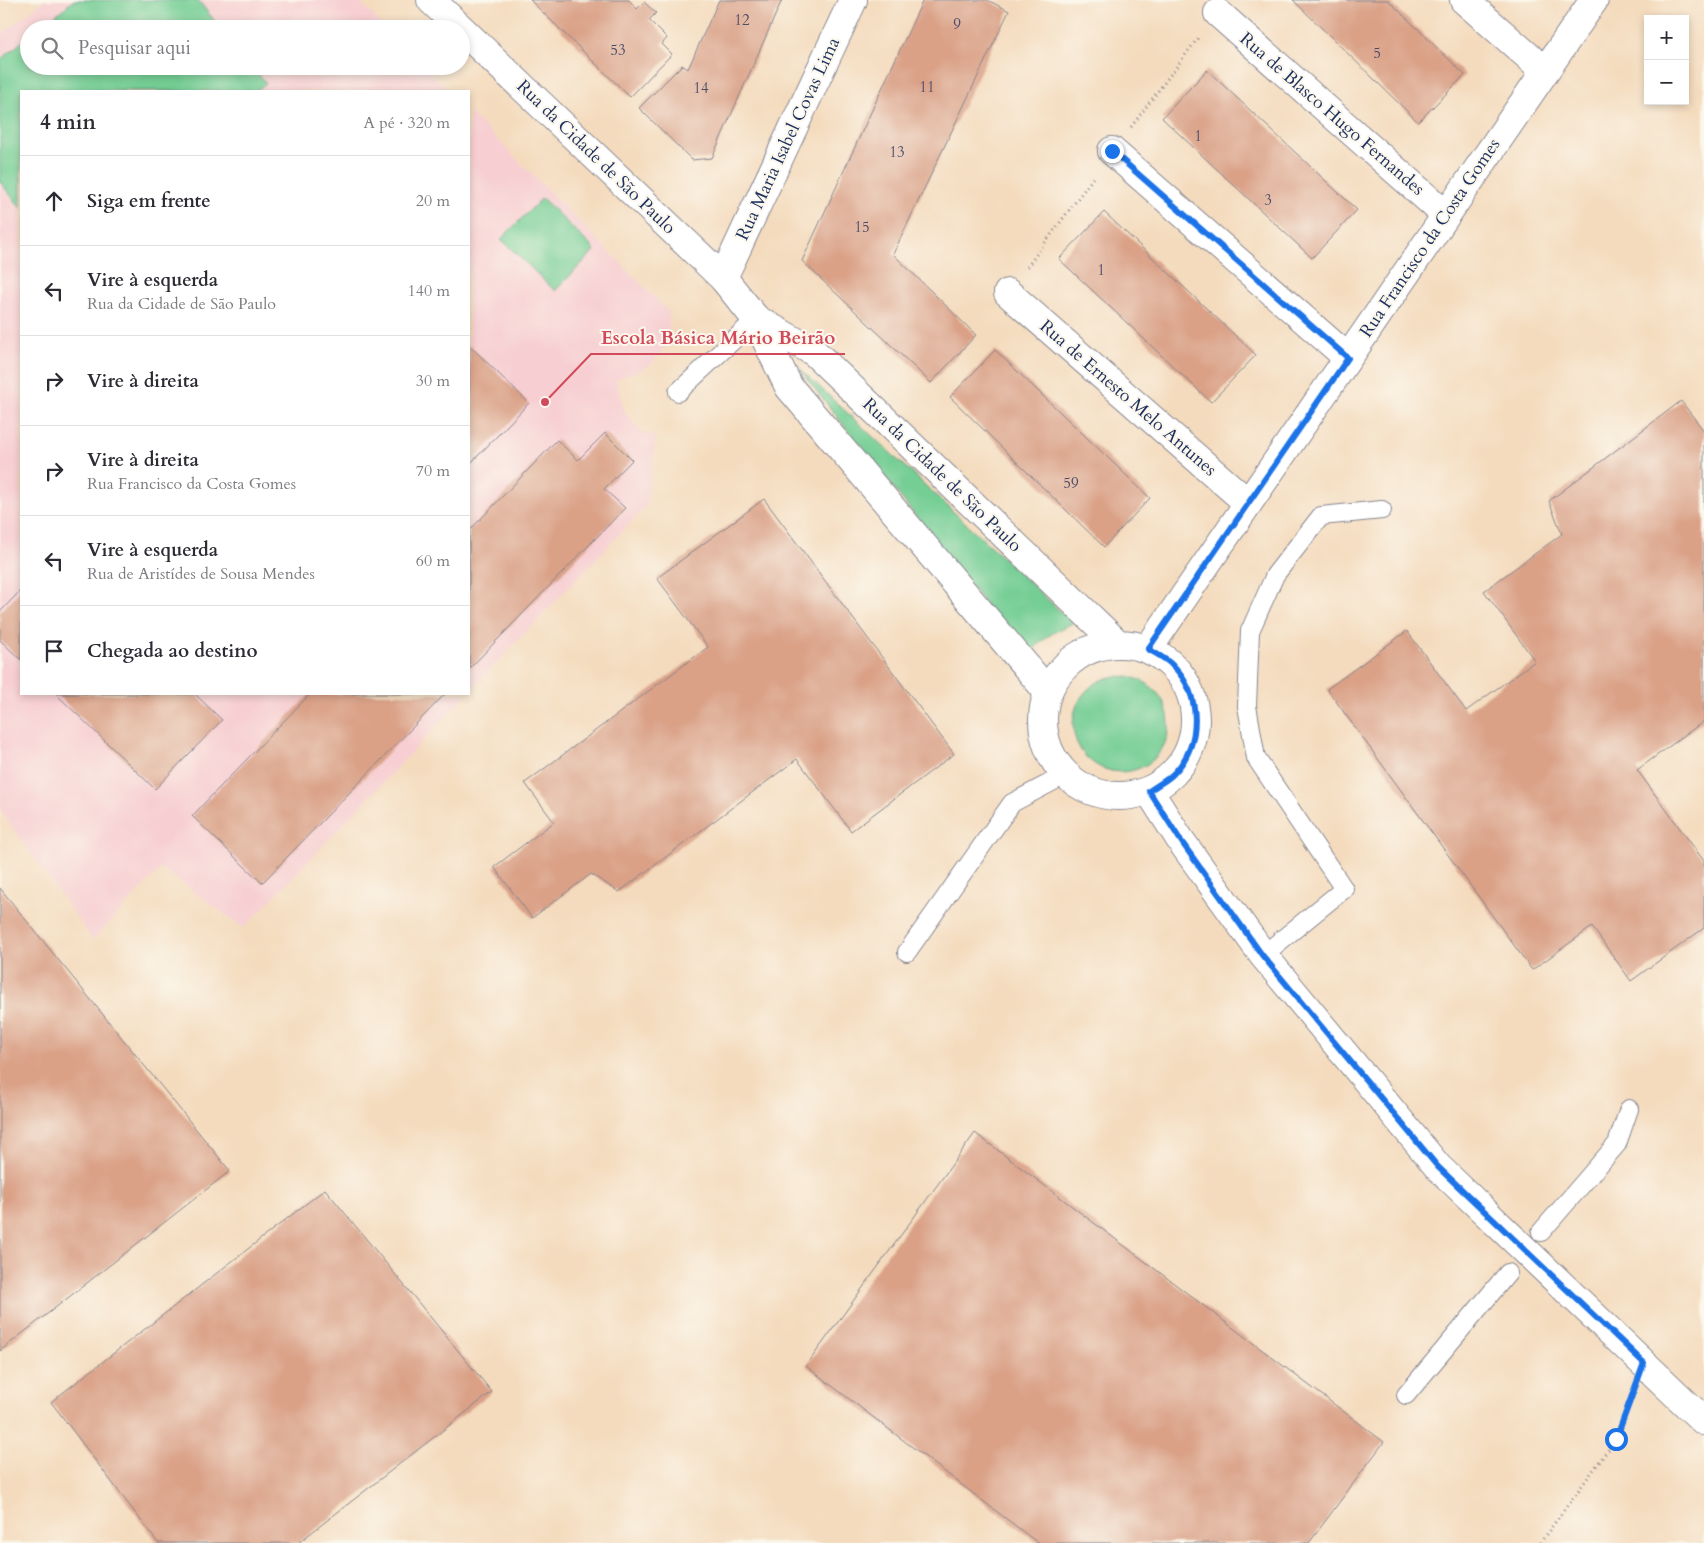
<!DOCTYPE html>
<html lang="pt">
<meta charset="utf-8">
<style>
:root{--surface:#fff;--page:#f7f7f7;--text:#2b2b33;--muted:#7c7c81;--line:#e1e1e2}
body{margin:0;font-family:Cardo,serif;background:var(--page);color:var(--text)}
.controls{position:absolute;right:15px;top:15px;display:grid;overflow:hidden;border-radius:0px;box-shadow:0 2px 8px #0003}
.controls button{width:45px;height:45px;display:grid;place-items:center;padding:0;border:0;border-bottom:1px solid var(--line);background:var(--surface);color:var(--text);font:25px sans-serif}
.stop{position:absolute;width:15px;height:15px;margin:-11px;border:4px solid #1a73e8;border-radius:50%;background:#fff}
.stop.end{background:#1a73e8;border-color:#fff;box-shadow:0 1px 5px #0008}
.list{margin:0;padding:0;list-style:none}
h2{display:flex;justify-content:space-between;align-items:center;height:65px;margin:0;padding:0 20px;font-size:21px}
h2 small{font-size:16px;font-weight:400;color:var(--muted)}
.list li{display:grid;grid-template-columns:32px 1fr auto;gap:15px;align-items:center;box-sizing:border-box;height:90px;padding:0 20px;border-top:1px solid var(--line)}
.list b{display:block;font-size:19px;white-space:nowrap}
.list p{margin:0;font-size:16px;white-space:nowrap;color:var(--muted)}
.list em{font-size:16px;font-style:normal;color:var(--muted)}
.icon{flex:none;width:28px;height:28px;fill:none;stroke:currentColor;stroke-width:2;stroke-linecap:round;stroke-linejoin:round}
.map{position:relative;flex:none;width:1704px;height:1543px;overflow:hidden}
.search{position:absolute;background:var(--surface);box-shadow:0 2px 8px #0003;left:20px;top:20px;width:450px;height:55px;display:flex;align-items:center;gap:12px;box-sizing:border-box;padding:0 18px;border-radius:28px;color:var(--muted);font-size:19px}
.panel{position:absolute;background:var(--surface);box-shadow:0 2px 8px #0003;left:20px;top:90px;width:450px;height:605px;border-radius:0px}
.map>svg:first-child{display:block}
.built{fill:#f7cfd2}
.green{fill:#75ce94;stroke:#487e79}
.building{fill:#daa187}
.lines{fill:none;stroke-linecap:round;stroke-linejoin:round}
.lane-casing{stroke:#88858e;stroke-width:20}
.street-casing{stroke:#88858e;stroke-width:30}
.secondary-casing{stroke:#88858e;stroke-width:30}
.path{stroke:#88858e;stroke-width:3;stroke-dasharray:1 4;stroke-linecap:butt}
.lane{stroke:#fff;stroke-width:18}
.street{stroke:#fff;stroke-width:28}
.secondary{stroke:#fff;stroke-width:28}
.route{stroke:#1a73e8;stroke-width:6}
.labels{text-anchor:middle;dominant-baseline:central;stroke-width:4;stroke-linejoin:round;paint-order:stroke}
.number-label{font-size:15px;fill:#4b4c68}
.street-label{font-size:18px;fill:#1b2f5e;stroke:#fbf7ec}
.leader{fill:none;stroke:#d1495b;stroke-width:2}
.callout-dot{fill:#d1495b;stroke:#fbf7ec;stroke-width:2}
.callout-label{font-size:19px;text-anchor:middle;font-weight:bold;fill:#d1495b;stroke:#fbf7ec;stroke-width:4;stroke-linejoin:round;paint-order:stroke}
</style>
<div class="map">
<svg width="1704" height="1543" viewBox="0 0 1704 1543">
<rect width="100%" height="100%" fill="#fbf7ec"/>
<filter id="ink" filterUnits="userSpaceOnUse"><feTurbulence type="fractalNoise" baseFrequency=".02" numOctaves="2"/><feDisplacementMap in="SourceGraphic" scale="10" xChannelSelector="R" yChannelSelector="G"/><feConvolveMatrix kernelMatrix="1 2 1 2 8 2 1 2 1" color-interpolation-filters="sRGB"/></filter>
<filter id="wash" filterUnits="userSpaceOnUse"><feTurbulence type="fractalNoise" baseFrequency=".0096" numOctaves="4" result="noise"/><feDisplacementMap in="SourceGraphic" scale="20" xChannelSelector="R" yChannelSelector="G"/><feGaussianBlur stdDeviation="1.12" result="paint"/><feColorMatrix in="noise" values="0 0 0 0 0 0 0 0 0 0 0 0 0 0 0 0 0 1.4 0 .05"/><feComposite in="paint" operator="in"/></filter>
<g filter="url(#wash)">
<rect width="100%" height="100%" fill="#f4dbbe"/>
<path class="built" d="M45 0H358L386 29H29V66H424L449 91H21V694H467L244 928 161 868 93 940 0 810V35Z
M469 111 668 311 671 339 651 365 616 379 624 412 642 433 656 436 646 506 469 692Z"/>
<path class="green" d="M74 0H198L221 29H38Z
M29 36V66H252L266 83 256 91H21V208L0 182V60Z
M542 198 595 250 555 291 501 239Z
M797 366 1073 623C1052 632 1042 639 1027 657Z
M1073 724a48 48 0 1 1 96 0a48 48 0 1 1-96 0Z"/>
<g id="blocks">
<path class="building" d="M530 0H629L637 9 644 2 656 13 649 20 667 38 662 44 672 54 630 97Z
M719 0H782L712 158 692 160 639 108 682 65 688 69Z
M923 0H987L1009 11 893 254 976 335 931 383 802 261Z
M1293 0H1388L1465 75 1418 122Z
M1207 70 1357 210 1312 258 1162 118Z
M1104 212 1256 355 1211 402 1059 259Z
M469 345 529 403 469 465Z
M995 350 1150 498 1104 547 950 397Z
M1681 401 1704 431V721L1637 770 1704 861V928L1631 981 1592 927 1532 970 1327 689 1407 631 1466 711 1535 661 1484 591 1562 534 1549 501Z
M605 433 632 460 604 489 625 508 469 669V531L557 440 578 460Z
M764 499 954 754 851 831 797 759 619 892 591 874 532 918 494 867 554 822 525 783 708 647 657 578Z
M21 590V660L0 640V612Z
M56 694H195L222 720 155 789Z
M310 694H445L262 883 192 816Z
M0 888 230 1171 0 1351Z
M975 1133 1384 1442 1309 1543H1038L806 1366Z
M325 1189 492 1392 298 1543H158L51 1402Z"/>
</g>
</g>
<g filter="url(#ink)">
<use href="#blocks" fill-opacity="0" stroke="#88858e" stroke-width="1"/>
<g class="lines">
<defs>
<path id="lane" d="M678 392 756 319
M907 952 1012 803 1065 775
M1263 955 1344 889 1256 758 1247 706 1250 631 1275 575 1321 516 1382 510
M1541 1232 1617 1144 1629 1109
M1406 1395 1508 1273"/>
<path id="street" d="M1464 0 1545 71
M1218 13 1446 215
M1112 151 1348 358
M1008 293 1248 503
M756 319 723 278 853 0
M1148 649 1594 0"/>
<path id="secondary" d="M431 0 723 278
M756 319 814 352 1118 644
M756 319 789 387 1048 692
M1043 720a76 76 0 1 1 152 0a76 76 0 1 1-152 0Z
M1149 791 1181 841 1263 955 1438 1167 1704 1421"/>
</defs>
<use href="#lane" class="lane-casing"/>
<use href="#street" class="street-casing"/>
<use href="#secondary" class="secondary-casing"/>
<path class="path" d="M1131 127 1198 38
M1027 267 1093 178
M1540 1543 1616 1439 1632 1396"/>
<use href="#lane" class="lane"/>
<use href="#street" class="street"/>
<use href="#secondary" class="secondary"/>
</g>
</g>
<g class="lines" filter="url(#ink)">
<path class="route" d="M1112 151 1348 358 1148 649C1156 654 1167 659 1173 666 1202 695 1202 744 1174 773 1168 780 1157 785 1149 791L1181 841 1262 955 1438 1167 1644 1363 1616 1439"/>
</g>
<g class="labels">
<g class="number-label">
<text x="742" y="20">12</text>
<text x="957" y="24">9</text>
<text x="618" y="50">53</text>
<text x="1377" y="53">5</text>
<text x="927" y="87">11</text>
<text x="701" y="88">14</text>
<text x="1198" y="136">1</text>
<text x="897" y="152">13</text>
<text x="1268" y="200">3</text>
<text x="862" y="227">15</text>
<text x="1101" y="270">1</text>
<text x="1071" y="483">59</text>
</g>
<g class="street-label">
<text transform="translate(1332 114) rotate(41)">Rua de Blasco Hugo Fernandes</text>
<text transform="translate(788 139) rotate(-65)">Rua Maria Isabel Covas Lima</text>
<text transform="translate(596 157) rotate(44)">Rua da Cidade de São Paulo</text>
<text transform="translate(1430 238) rotate(-56)">Rua Francisco da Costa Gomes</text>
<text transform="translate(1128 398) rotate(41)">Rua de Ernesto Melo Antunes</text>
<text transform="translate(942 475) rotate(44)">Rua da Cidade de São Paulo</text>
</g>
</g>
<path class="leader" d="M545 402L591 354H845"/>
<circle class="callout-dot" cx="545" cy="402" r="5"/>
<g class="callout-label">
<text x="718" y="344">Escola Básica Mário Beirão</text>
</g>
</svg>
<div class="controls">
<button>+</button>
<button>−</button>
</div>
<div class="stop" style="left:1616px;top:1439px"></div>
<div class="stop end" style="left:1112px;top:151px"></div>
<div class="search"><svg class="icon" aria-label="search" viewBox="0 0 24 24"><circle cx="10" cy="10" r="6"/><path d="M15 15l6 6"/></svg>Pesquisar aqui</div>
<section class="panel">
<h2>4 min<small>A pé · 320 m</small></h2>
<ul class="list">
<li><svg class="icon" aria-label="ahead" viewBox="0 0 24 24"><path d="M12 20V5M6 11l6-6 6 6"/></svg><div><b>Siga em frente</b></div><em>20 m</em></li>
<li><svg class="icon" aria-label="left" viewBox="0 0 24 24"><path d="M17 20v-9H6M10 6l-5 5 5 5"/></svg><div><b>Vire à esquerda</b><p>Rua da Cidade de São Paulo</p></div><em>140 m</em></li>
<li><svg class="icon" aria-label="right" viewBox="0 0 24 24"><path d="M7 20v-9h11M14 6l5 5-5 5"/></svg><div><b>Vire à direita</b></div><em>30 m</em></li>
<li><svg class="icon" aria-label="right" viewBox="0 0 24 24"><path d="M7 20v-9h11M14 6l5 5-5 5"/></svg><div><b>Vire à direita</b><p>Rua Francisco da Costa Gomes</p></div><em>70 m</em></li>
<li><svg class="icon" aria-label="left" viewBox="0 0 24 24"><path d="M17 20v-9H6M10 6l-5 5 5 5"/></svg><div><b>Vire à esquerda</b><p>Rua de Aristídes de Sousa Mendes</p></div><em>60 m</em></li>
<li><svg class="icon" aria-label="arrive" viewBox="0 0 24 24"><path d="M6 21V4h12l-3 4 3 4H6"/></svg><div><b>Chegada ao destino</b></div></li>
</ul>
</section>
</div>
